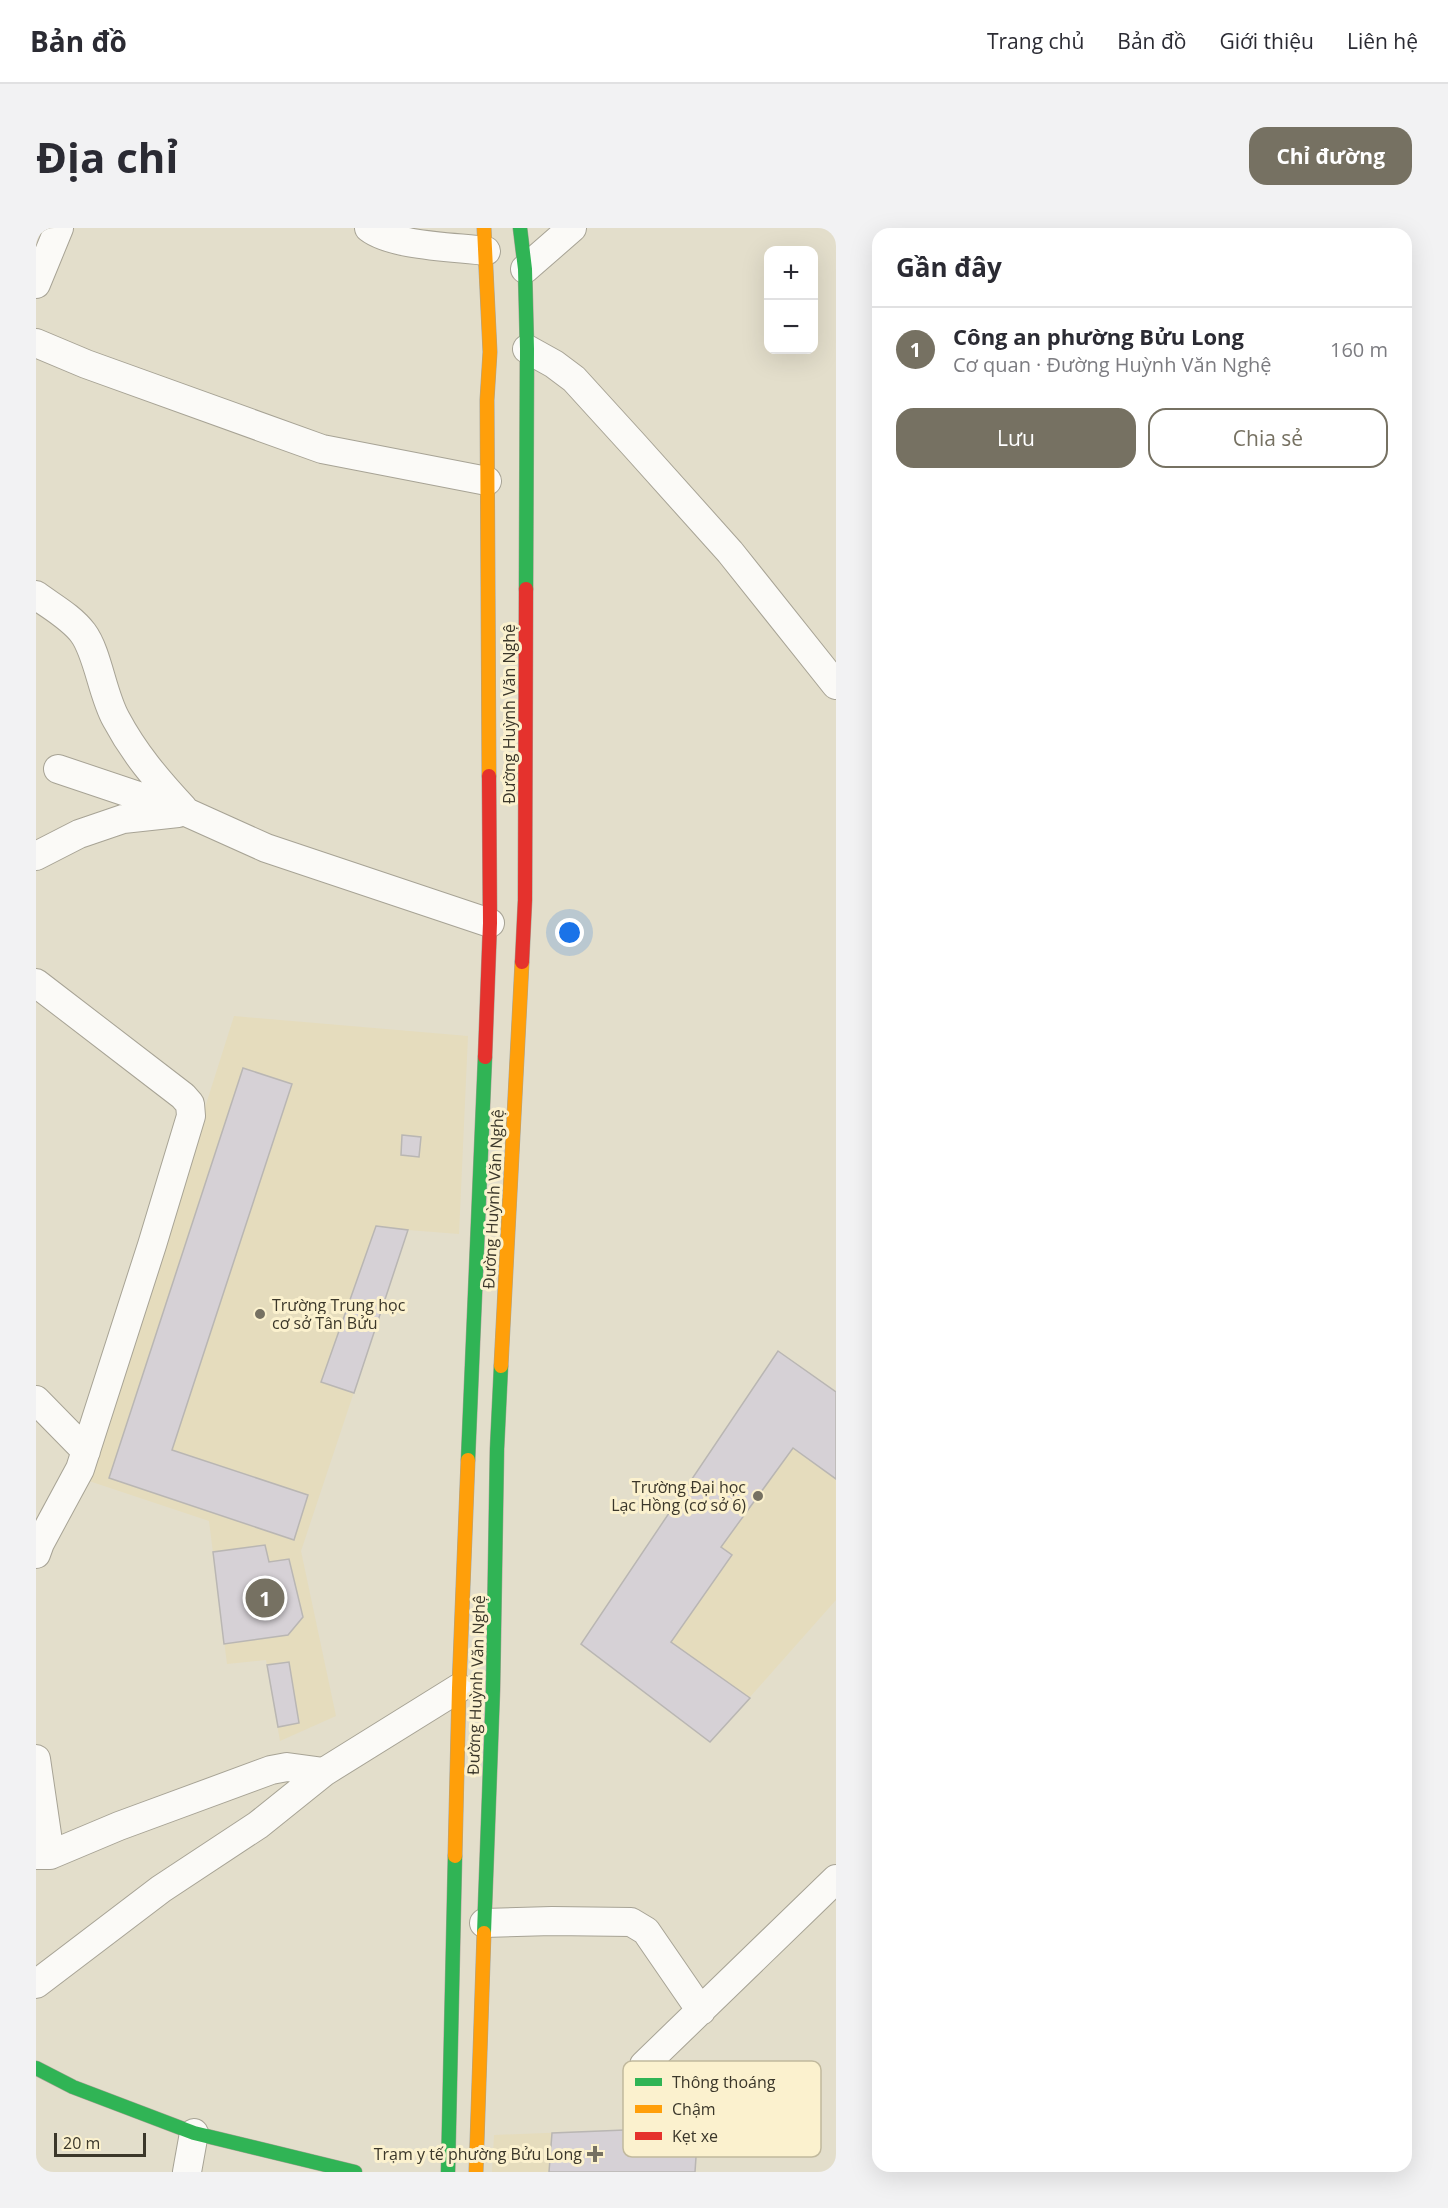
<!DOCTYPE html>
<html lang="vi">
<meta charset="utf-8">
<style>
:root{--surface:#fff;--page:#f2f2f3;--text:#2b2b33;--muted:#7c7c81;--line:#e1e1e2;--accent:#767162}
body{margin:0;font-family:"Open Sans",sans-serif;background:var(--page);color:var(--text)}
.controls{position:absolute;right:18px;top:18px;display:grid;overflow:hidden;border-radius:12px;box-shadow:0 6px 24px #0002}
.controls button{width:54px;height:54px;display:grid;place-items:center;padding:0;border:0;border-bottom:2px solid var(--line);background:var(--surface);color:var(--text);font:30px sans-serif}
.scale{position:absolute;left:18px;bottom:15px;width:92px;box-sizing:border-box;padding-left:6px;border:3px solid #3b372a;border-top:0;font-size:16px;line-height:21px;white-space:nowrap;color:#3b372a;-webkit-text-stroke:4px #fbf1ce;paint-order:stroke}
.you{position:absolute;left:534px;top:705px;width:21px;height:21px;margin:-15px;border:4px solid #fff;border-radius:50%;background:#1a73e8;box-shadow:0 0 0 9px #1a73e833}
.badge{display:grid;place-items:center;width:39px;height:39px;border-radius:50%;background:var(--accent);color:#fff;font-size:20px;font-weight:700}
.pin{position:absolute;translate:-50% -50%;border:3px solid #fff;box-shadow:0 2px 6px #0006}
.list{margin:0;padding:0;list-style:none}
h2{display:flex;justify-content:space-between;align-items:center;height:78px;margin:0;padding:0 24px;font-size:26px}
h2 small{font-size:20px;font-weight:400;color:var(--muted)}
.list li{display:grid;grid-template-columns:39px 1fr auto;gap:18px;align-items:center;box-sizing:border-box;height:84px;padding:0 24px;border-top:2px solid var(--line)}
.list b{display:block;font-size:22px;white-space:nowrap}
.list p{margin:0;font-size:20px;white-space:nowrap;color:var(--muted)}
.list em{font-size:20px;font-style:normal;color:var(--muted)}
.actions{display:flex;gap:12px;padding:18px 24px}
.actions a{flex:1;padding:14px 0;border:2px solid var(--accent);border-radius:18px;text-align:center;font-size:21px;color:var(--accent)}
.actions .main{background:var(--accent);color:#fff}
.map{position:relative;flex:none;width:800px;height:1944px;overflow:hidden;border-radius:18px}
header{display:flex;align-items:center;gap:36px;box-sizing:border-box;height:84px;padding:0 30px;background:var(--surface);border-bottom:2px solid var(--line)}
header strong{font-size:28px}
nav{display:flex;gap:33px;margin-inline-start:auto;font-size:21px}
.intro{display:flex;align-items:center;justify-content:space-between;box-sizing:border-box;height:144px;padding:0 36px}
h1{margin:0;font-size:42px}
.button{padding:15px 27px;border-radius:18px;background:var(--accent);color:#fff;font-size:21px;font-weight:700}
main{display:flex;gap:36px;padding:0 36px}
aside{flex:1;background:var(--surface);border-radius:18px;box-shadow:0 6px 24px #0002}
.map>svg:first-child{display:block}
.built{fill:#e5dcbd}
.building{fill:#d6d1d6;stroke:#b9b6b3;stroke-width:1.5}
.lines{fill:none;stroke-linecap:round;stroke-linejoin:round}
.street-casing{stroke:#a7a395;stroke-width:30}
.fast-casing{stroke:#a7a395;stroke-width:15}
.slow-casing{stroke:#a7a395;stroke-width:15}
.jam-casing{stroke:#a7a395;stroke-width:15}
.street{stroke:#fbfaf7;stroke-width:28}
.fast{stroke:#30b455;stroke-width:14}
.slow{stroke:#ff9f0a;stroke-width:14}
.jam{stroke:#e5322d;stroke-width:14}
.poi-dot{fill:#767162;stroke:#fbf1ce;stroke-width:2}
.labels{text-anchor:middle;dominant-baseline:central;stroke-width:6;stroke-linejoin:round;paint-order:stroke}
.street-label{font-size:16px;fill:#3b372a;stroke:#fbf1ce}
.poi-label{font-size:16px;fill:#3b372a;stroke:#fbf1ce;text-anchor:end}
.key{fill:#fbf1ce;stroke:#c1b99d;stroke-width:1.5}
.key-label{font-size:16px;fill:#3b372a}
</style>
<header>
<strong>Bản đồ</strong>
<nav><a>Trang chủ</a><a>Bản đồ</a><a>Giới thiệu</a><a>Liên hệ</a></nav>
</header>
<div class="intro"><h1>Địa chỉ</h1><a class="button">Chỉ đường</a></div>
<main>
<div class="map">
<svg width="800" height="1944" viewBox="0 0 800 1944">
<rect width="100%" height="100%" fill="#e3decb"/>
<path class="built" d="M198 788 432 808 423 1006 372 1002 265 1323 300 1488 244 1513 230 1432 191 1436 173 1293 50 1252 53 1246Z
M742 1123 800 1164V1372L674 1514 545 1416Z
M662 1899 659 1944H456L458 1907Z"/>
<path class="building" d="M207 840 256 856 136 1222 272 1267 258 1312 73 1250Z
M366 907 385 909 383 929 365 927Z
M340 998 372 1002 318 1165 285 1154Z
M742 1123 800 1164V1251L757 1220 685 1319 696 1327 635 1414 714 1470 674 1514 545 1416Z
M229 1317 233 1334 253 1331 267 1389 252 1407 188 1416 177 1324Z
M253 1434 263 1495 242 1499 231 1437Z
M662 1899 659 1944H513L516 1905Z"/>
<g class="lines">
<defs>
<path id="street" d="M333 0C356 18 420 19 450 23
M489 41 536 0
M0 56 23 0
M0 115 50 136 286 221 451 253
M491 121 518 136 538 151 599 218 694 324 800 457
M0 367C16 379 35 389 47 405 62 425 66 466 80 491 98 525 121 552 147 580
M22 541 150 584 230 620 454 695
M0 628 43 606 87 591 142 585
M0 755 147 868 154 876 155 888 116 1017 44 1241 4 1315 0 1326
M0 1172 50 1223
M0 1531 14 1627
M0 1627H14L83 1598 235 1542 251 1539 288 1544
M448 1695 516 1693 595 1694 610 1703 665 1783
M0 1756 125 1661 222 1597 288 1544 423 1460
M608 1837 800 1651
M151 1944 158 1905"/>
<path id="fast" d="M484 0 489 41 491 121 490 361
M432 1232 449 829
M448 1705 457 1461 461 1221 465 1138
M0 1840 37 1859 158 1905 319 1944
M412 1944 419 1628"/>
<path id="slow" d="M448 0 454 124 451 172 453 548
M465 1138 486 734
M419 1628 423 1460 432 1232
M440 1944 448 1705"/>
<path id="jam" d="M486 734 489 672 490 361
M449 829 454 695 453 548"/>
</defs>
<use href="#street" class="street-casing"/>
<use href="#fast" class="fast-casing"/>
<use href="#slow" class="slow-casing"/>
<use href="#jam" class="jam-casing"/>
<use href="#street" class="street"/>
<use href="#fast" class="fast"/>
<use href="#slow" class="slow"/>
<use href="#jam" class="jam"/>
</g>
<g class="poi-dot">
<circle cx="224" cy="1086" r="6"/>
<circle cx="722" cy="1268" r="6"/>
<path d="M556 1917h6v6h6v6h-6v6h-6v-6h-6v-6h6z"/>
</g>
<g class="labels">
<g class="street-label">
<text transform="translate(473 486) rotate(-90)">Đường Huỳnh Văn Nghệ</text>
<text transform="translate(457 971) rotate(-87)">Đường Huỳnh Văn Nghệ</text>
<text transform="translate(440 1457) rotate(-88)">Đường Huỳnh Văn Nghệ</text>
</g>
<g class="poi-label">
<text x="236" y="1077" text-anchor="start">Trường Trung học<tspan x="236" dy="18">cơ sở Tân Bửu</tspan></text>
<text x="710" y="1259">Trường Đại học<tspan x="710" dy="18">Lạc Hồng (cơ sở 6)</tspan></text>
<text x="546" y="1926">Trạm y tế phường Bửu Long</text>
</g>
</g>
<rect x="587" y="1833" width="198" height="96" rx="9" class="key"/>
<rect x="599" y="1850" width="27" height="8" fill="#30b455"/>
<rect x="599" y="1877" width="27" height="8" fill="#ff9f0a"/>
<rect x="599" y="1904" width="27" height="8" fill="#e5322d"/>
<g class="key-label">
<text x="636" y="1860">Thông thoáng</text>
<text x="636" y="1887">Chậm</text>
<text x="636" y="1914">Kẹt xe</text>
</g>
</svg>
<div class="controls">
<button>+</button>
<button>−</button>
</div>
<div class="scale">20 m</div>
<div class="you"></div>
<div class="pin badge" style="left:229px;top:1370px">1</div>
</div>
<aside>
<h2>Gần đây<small></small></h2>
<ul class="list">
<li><span class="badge">1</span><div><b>Công an phường Bửu Long</b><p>Cơ quan · Đường Huỳnh Văn Nghệ</p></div><em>160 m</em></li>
</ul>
<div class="actions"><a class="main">Lưu</a><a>Chia sẻ</a></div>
</aside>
</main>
